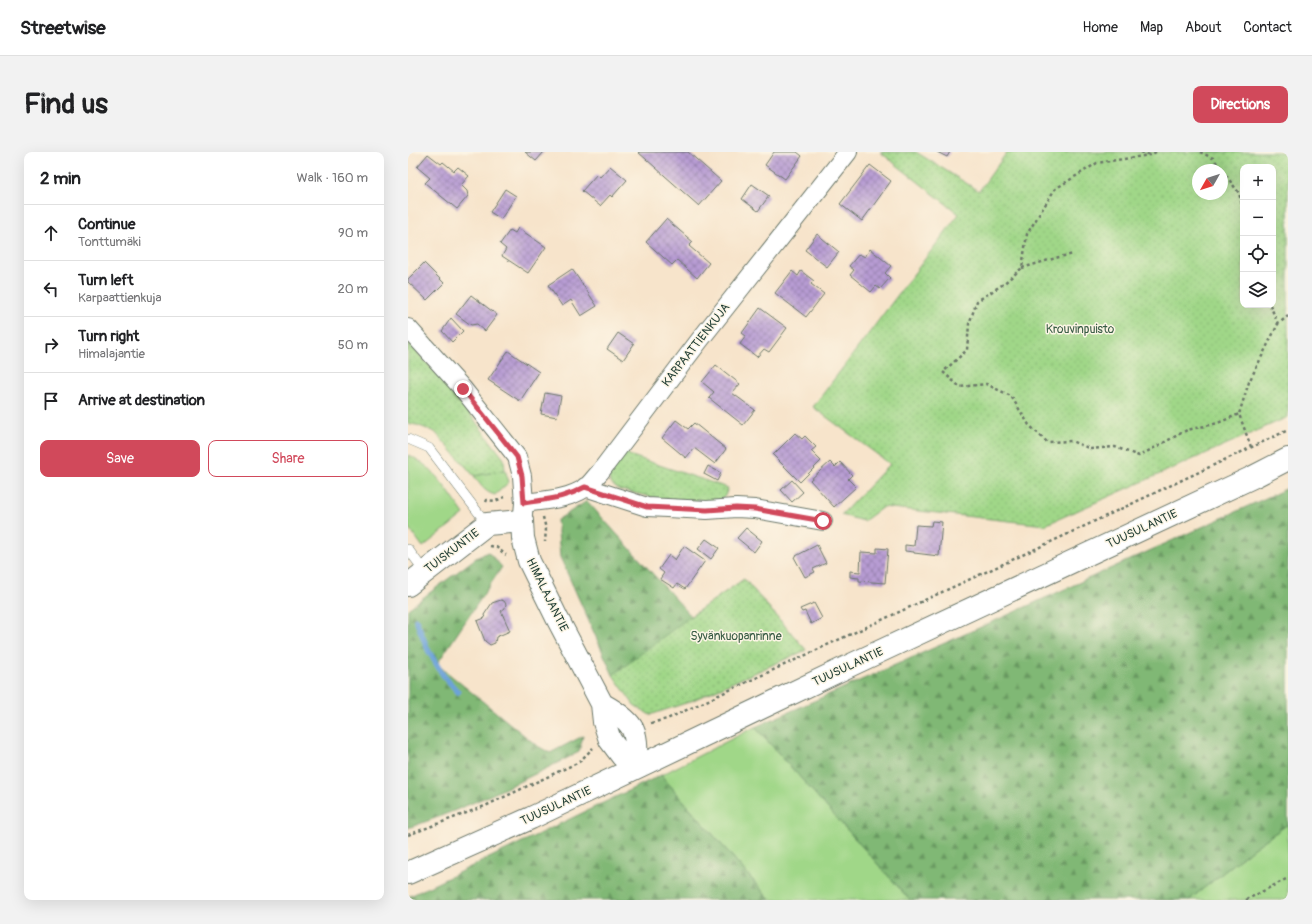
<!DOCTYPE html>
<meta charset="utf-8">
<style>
:root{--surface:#fff;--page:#f2f2f2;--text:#202124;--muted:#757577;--line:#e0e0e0;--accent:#d1495b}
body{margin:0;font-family:Pangolin,sans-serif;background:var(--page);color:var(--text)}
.controls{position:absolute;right:12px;top:12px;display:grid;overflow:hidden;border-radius:8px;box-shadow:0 4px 16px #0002}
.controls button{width:36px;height:36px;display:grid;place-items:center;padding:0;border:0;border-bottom:1px solid var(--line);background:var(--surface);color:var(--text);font:20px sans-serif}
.compass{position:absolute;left:784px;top:12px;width:36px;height:36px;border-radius:50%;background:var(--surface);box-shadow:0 4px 16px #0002;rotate:231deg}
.stop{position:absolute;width:12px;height:12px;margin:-9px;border:3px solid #d1495b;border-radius:50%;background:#fff}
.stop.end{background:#d1495b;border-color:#fff;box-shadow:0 1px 4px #0008}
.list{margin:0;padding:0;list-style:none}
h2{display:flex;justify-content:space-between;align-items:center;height:52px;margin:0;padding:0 16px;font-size:17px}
h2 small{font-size:13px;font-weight:400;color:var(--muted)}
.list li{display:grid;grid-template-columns:26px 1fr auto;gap:12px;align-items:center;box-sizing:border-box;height:56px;padding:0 16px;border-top:1px solid var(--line)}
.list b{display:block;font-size:15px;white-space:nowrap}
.list p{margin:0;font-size:13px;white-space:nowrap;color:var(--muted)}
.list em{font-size:13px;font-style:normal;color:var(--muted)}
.actions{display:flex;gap:8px;padding:12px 16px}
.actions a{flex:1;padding:9px 0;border:1px solid var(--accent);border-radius:8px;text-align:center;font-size:14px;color:var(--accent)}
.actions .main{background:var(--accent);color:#fff}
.icon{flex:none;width:22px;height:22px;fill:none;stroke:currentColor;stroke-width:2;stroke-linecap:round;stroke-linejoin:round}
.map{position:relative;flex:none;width:880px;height:748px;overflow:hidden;border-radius:8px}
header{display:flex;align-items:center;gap:24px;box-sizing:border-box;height:56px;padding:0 20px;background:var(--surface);border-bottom:1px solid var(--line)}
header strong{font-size:19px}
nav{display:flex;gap:22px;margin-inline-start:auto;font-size:14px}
.intro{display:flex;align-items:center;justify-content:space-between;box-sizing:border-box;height:96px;padding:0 24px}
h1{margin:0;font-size:28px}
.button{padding:10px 18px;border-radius:8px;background:var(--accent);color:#fff;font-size:14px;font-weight:700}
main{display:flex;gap:24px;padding:0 24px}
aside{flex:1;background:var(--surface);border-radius:8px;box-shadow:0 4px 16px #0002}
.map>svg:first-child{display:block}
.grass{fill:#a0d788;stroke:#608a5e}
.forest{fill:url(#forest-firs);stroke:#507a54}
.park{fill:url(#park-dots);stroke:#608a5e;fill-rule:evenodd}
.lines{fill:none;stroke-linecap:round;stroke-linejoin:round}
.stream{stroke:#6ca2d9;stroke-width:5.5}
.building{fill:url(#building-cross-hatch)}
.lane-casing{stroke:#6b7769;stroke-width:10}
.street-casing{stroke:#6b7769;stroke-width:20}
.secondary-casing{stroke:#6b7769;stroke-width:24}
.path{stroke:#6b7769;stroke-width:2.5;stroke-dasharray:3 3;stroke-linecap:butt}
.lane{stroke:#fff;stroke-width:9}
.street{stroke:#fff;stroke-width:18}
.secondary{stroke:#fff;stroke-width:22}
.route{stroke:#d1495b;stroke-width:5}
.labels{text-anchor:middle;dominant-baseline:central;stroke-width:3;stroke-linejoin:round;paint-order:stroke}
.park-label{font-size:12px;fill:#395c45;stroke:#fcf5e5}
.street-label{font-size:12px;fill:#1f3d34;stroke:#fcf5e5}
</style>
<header>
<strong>Streetwise</strong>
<nav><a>Home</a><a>Map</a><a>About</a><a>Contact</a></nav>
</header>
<div class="intro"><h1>Find us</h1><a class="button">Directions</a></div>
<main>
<aside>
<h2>2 min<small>Walk · 160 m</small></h2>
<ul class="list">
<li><svg class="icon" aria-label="ahead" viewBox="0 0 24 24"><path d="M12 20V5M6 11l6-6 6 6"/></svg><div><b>Continue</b><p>Tonttumäki</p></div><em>90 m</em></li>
<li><svg class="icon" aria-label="left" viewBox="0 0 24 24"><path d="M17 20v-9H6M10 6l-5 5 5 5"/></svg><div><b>Turn left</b><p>Karpaattienkuja</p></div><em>20 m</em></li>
<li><svg class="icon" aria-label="right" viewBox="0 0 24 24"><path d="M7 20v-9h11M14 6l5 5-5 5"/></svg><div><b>Turn right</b><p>Himalajantie</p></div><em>50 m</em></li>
<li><svg class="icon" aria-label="arrive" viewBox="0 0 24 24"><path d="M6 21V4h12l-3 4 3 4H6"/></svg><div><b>Arrive at destination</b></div></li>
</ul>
<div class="actions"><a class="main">Save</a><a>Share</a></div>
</aside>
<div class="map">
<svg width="880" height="748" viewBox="0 0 880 748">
<defs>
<pattern id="forest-firs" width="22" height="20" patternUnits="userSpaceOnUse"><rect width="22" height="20" fill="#80b874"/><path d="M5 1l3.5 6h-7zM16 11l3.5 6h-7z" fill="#689760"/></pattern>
<pattern id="park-dots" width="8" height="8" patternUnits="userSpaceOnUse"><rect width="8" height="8" fill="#a0d788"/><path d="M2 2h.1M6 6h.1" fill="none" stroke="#89b976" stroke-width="1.8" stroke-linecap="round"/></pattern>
<pattern id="building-cross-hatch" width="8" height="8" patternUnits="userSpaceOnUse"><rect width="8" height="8" fill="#b79bd3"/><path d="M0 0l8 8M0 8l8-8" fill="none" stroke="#9480ac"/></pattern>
</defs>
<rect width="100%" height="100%" fill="#fcf5e5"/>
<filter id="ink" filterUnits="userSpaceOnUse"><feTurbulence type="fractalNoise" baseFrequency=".025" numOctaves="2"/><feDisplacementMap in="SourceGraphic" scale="8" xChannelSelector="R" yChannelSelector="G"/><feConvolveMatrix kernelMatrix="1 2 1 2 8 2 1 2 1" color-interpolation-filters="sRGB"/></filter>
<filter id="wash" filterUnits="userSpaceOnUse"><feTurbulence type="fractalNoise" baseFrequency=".012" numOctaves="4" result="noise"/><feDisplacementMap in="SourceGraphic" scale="16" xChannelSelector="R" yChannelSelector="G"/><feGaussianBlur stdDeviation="0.9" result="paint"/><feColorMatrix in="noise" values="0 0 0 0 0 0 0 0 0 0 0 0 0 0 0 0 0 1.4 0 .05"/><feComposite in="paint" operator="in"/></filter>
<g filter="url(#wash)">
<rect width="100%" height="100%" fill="#f7e4cb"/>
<path class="grass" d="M0 303C25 313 41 341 56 362L15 395 0 375Z
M97 318 101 330 87 343C76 340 72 332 66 324Z
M347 575 502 748H362L253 623Z
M880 672V748H781L847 695Z"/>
<path class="forest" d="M880 336V672L847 695 781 748H502L347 575 582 471Z
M179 349 283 464 336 427 398 498 278 551 248 555 205 523 152 405 149 368Z
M80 400 94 415 29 512 128 593 142 601 175 584 171 600C116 628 59 656 0 676V457L68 406Z
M253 623 362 748H0V745Z"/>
<path class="park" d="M472 0H508L571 39 599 0H880V265L637 373 475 355 456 369 433 363 482 312 405 255 551 62ZM835 15H865V153H835ZM790 18H814V42H790Z
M0 190 44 239 96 307 97 318 66 324 27 280 9 273 0 272Z
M218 298 221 303 320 336 317 344 312 348 301 350 253 347 212 338C204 334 202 331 200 323Z
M336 427 398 498 278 551 242 563 226 553 205 523 283 464Z"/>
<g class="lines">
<path class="stream" d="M8 468 20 498 35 523 50 540"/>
</g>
<g id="blocks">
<path class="building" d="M117 0H136L128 9Z
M230 0H280L313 29 291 54Z
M366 0H389L394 4 377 27 357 13Z
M529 0H542L539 5Z
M20 2 33 12 35 10 46 19 50 15 61 24 53 33 59 39 60 44 49 57 17 31 22 26 9 15Z
M462 13 483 29 454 69 432 52Z
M202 14 219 28 204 45 202 43 192 54 174 39 189 22 192 25Z
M344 32 361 44 350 59 334 47Z
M97 37 108 44 93 67 82 60Z
M258 67 285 90 281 94 301 111 289 126 269 108 264 113 238 90Z
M110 76 138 95 120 121 94 104 98 97 92 92 102 78 107 81Z
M409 82 431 100 419 115 397 98Z
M462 97 483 114 477 121 482 126 472 137 468 134 463 140 442 123 446 118 441 114 451 102 457 105Z
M16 111 36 131 19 148 0 130V127Z
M164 117 189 154 173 164 163 148 154 154 140 133Z
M384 119 390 124 393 119 406 129 403 132 416 142 398 165 367 141Z
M63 143 89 163 77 179 69 172 63 173 48 162Z
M352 156 379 176 361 200 356 197 349 205 332 192 338 184 334 181Z
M43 166 55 179 44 190 34 179Z
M210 181 226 192 215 208 199 197Z
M100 199 131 220 112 249 80 228Z
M308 213 332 232 324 241 347 258 335 273 301 246 306 240 294 230Z
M137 241 153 244 149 265 133 262Z
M268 268 280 277 286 271 318 297 307 312 286 296 278 306 254 286Z
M387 281 394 287 397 284 408 295 403 299 413 309 392 330 365 303Z
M422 310 427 315 432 310 444 323 440 327 448 335 426 355 402 328Z
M300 314 313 321 309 329 296 322Z
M384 328 395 340 384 350 373 338Z
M524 369 534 370 531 404 506 401V400L497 399V393L506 394 508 373 523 374Z
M338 376 354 389 346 400 329 386Z
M298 387 311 396 303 407 290 397Z
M409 393 418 411 405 417 407 420 397 425 386 405Z
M276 394 297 409 277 437 269 432 266 436 252 427 256 421 251 417 261 403 267 408Z
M469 396 480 397 477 431 451 429V426L442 425V419L452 420 453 400 469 401Z
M93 448 96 449 98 452 97 456 93 459 102 479 88 485 87 491 82 493 77 489 69 469 77 466 76 463 84 451Z
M406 451 414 466 403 472 397 459 394 460 392 457Z"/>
</g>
</g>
<g filter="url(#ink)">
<use href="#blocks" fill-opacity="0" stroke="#6b7769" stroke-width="1"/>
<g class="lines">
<defs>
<path id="lane" d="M0 287 21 296 79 372
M0 397 17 420"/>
<path id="street" d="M0 176 55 237 109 305 114 324 116 351 115 362
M177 335 239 355 299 358 328 356 347 357 415 369
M116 351C136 348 159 348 177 336 183 332 187 325 192 320L291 189 440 0"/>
<path id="secondary" d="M0 433 79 372 114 369 115 386 121 409 149 466 194 552 196 570 202 588 214 604 227 616
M194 552C203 557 221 568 225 578 230 589 228 604 227 616
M0 721 123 666 445 512 845 325 880 307"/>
</defs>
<use href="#lane" class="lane-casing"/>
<use href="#street" class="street-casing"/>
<use href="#secondary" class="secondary-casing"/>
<path class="path" d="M733 0 742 3
M748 0 742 3 689 11 647 37 619 82 614 116 594 133 569 149 561 172 559 198 535 220 552 235 578 232 603 244 621 273 639 290 663 289 683 297 707 295 731 304 779 278 810 271 831 262
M792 0 805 6 831 41 835 57
M614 116 651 105 666 102
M862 153 870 172
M843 295 831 262 841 230 870 172 880 164
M78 350 79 348 87 349 97 345
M135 365 138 377 137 390
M82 394 88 395 98 403
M243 571 259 567 647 388 880 278
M0 683 77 654 171 610 185 596
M838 748 880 726"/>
<use href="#lane" class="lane"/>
<use href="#street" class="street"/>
<use href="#secondary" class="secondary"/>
</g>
</g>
<g class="lines" filter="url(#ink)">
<path class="route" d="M55 237 109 305 114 324 116 351C140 347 155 347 177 335L239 355 299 358 328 356 347 357 415 369"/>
</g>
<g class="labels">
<g class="park-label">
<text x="672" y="177">Krouvinpuisto</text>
<text x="328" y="484">Syvänkuopanrinne</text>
</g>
<g class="street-label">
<text transform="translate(288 193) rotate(-52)">KARPAATTIENKUJA</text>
<text transform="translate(734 377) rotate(-25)">TUUSULANTIE</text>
<text transform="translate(44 399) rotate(-37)">TUISKUNTIE</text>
<text transform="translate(139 443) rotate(64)">HIMALAJANTIE</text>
<text transform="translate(440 515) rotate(-25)">TUUSULANTIE</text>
<text transform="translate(148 654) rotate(-25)">TUUSULANTIE</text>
</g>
</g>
</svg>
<div class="controls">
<button>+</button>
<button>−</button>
<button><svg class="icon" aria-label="locate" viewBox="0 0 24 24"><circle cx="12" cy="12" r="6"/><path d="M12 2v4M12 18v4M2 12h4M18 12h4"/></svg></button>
<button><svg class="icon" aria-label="layers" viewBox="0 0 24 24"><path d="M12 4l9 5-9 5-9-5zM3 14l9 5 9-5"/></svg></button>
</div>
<svg class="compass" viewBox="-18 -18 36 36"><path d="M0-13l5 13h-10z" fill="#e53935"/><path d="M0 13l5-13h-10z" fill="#757577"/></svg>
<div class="stop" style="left:415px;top:369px"></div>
<div class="stop end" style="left:55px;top:237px"></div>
</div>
</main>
